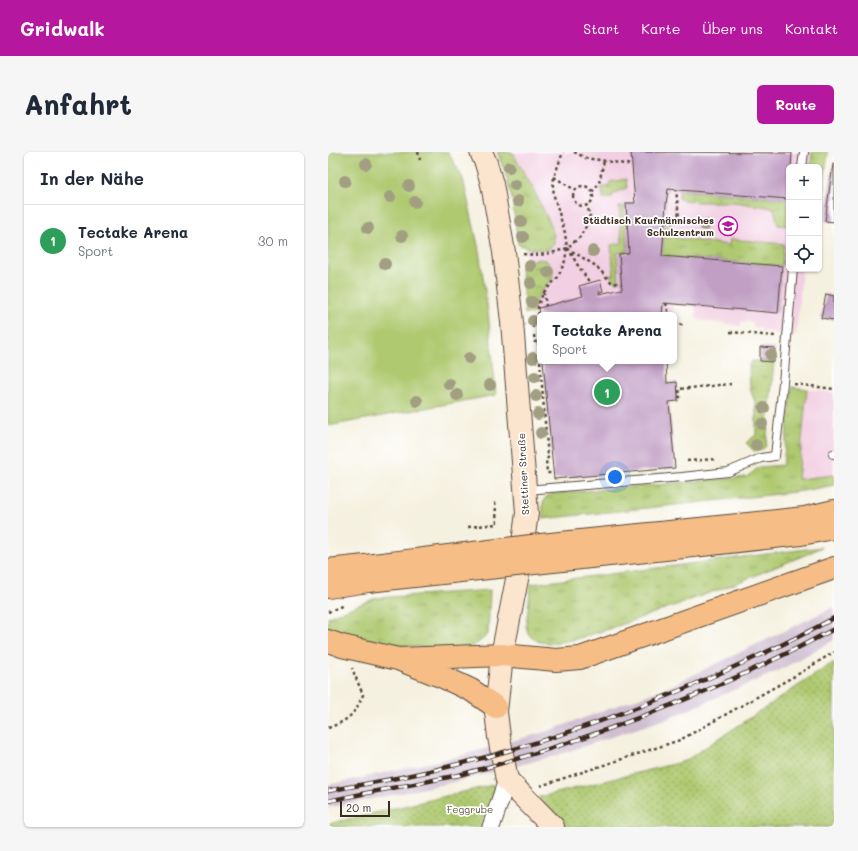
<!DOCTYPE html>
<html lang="de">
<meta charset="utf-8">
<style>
:root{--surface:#fff;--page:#f6f6f7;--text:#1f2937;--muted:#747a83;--line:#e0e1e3;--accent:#b5179e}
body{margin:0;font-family:Mali,sans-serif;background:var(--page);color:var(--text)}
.controls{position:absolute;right:12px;top:12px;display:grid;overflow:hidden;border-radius:6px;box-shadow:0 1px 3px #0004}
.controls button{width:36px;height:36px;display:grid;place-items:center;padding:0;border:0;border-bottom:1px solid var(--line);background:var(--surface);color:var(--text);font:20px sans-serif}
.scale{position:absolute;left:12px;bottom:10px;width:50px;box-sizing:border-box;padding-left:4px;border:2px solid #3b2a1e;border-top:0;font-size:11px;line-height:14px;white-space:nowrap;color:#3b2a1e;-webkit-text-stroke:3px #fff;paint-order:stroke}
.you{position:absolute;left:287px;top:325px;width:14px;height:14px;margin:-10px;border:3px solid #fff;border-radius:50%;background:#1a73e8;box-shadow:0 0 0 6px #1a73e833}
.badge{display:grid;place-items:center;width:26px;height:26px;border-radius:50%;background:var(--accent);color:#fff;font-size:13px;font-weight:700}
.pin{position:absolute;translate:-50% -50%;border:2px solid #fff;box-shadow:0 1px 4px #0006}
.popup{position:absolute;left:209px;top:160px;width:140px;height:52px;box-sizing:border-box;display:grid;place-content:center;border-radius:6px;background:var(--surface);filter:drop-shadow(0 1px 3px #0005);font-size:13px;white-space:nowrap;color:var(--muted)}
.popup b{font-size:15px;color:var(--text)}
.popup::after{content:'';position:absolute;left:50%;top:100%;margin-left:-8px;border:8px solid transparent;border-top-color:var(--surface)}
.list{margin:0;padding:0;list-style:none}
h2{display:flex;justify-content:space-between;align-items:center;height:52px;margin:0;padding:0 16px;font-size:17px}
h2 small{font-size:13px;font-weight:400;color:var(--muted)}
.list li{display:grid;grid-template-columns:26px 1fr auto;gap:12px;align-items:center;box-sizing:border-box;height:72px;padding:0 16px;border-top:1px solid var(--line)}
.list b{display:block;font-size:15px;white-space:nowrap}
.list p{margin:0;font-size:13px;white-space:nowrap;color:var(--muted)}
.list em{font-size:13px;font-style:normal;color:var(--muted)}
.icon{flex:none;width:22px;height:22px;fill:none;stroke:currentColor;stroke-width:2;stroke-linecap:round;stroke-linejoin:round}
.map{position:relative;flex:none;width:506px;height:675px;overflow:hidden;border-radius:6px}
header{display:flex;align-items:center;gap:24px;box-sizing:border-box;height:56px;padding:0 20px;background:var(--accent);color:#fff}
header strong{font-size:19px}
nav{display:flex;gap:22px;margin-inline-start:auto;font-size:14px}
.intro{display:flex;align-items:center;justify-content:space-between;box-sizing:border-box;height:96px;padding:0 24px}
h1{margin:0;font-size:28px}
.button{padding:10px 18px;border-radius:6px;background:var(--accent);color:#fff;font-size:14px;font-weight:700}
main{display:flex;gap:24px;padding:0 24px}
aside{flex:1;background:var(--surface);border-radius:6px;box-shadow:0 1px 3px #0004}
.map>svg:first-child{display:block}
.built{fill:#f2cfe2}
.railway{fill:#cfbdd0}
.grass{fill:url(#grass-tufts);stroke:#747a46}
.park{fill:#aec96f;stroke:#747a46}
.garden{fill:url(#garden-dots);stroke:#747a46}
.building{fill:#c19fc5}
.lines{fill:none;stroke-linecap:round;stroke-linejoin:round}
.service-casing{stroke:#57483b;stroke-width:10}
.minor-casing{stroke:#57483b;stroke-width:19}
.secondary-casing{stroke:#57483b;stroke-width:24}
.primary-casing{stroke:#57483b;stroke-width:24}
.path{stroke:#57483b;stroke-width:2.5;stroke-dasharray:3 3;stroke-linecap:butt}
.service{stroke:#fff;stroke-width:8}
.minor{stroke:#fff;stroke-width:17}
.secondary{stroke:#fbe5cf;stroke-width:22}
.primary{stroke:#f6be86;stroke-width:22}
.rail-casing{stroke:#3b2a1e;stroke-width:4.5}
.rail{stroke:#fff;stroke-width:3;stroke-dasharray:9;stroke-linecap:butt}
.primary-bridge-casing{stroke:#57483b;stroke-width:24;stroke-linecap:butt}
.primary-bridge{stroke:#f6be86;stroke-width:22}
.tree{fill:#a29e82}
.labels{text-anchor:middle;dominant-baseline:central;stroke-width:3.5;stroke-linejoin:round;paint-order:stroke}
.poi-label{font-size:10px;font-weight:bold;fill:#3b2a1e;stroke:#fff;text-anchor:end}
.street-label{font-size:10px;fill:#3b2a1e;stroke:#fff}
.park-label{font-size:10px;fill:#5e5a36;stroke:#fff}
</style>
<header>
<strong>Gridwalk</strong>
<nav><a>Start</a><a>Karte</a><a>Über uns</a><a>Kontakt</a></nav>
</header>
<div class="intro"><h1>Anfahrt</h1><a class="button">Route</a></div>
<main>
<aside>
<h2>In der Nähe<small></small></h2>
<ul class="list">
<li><span class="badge" style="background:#2e9e5b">1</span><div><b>Tectake Arena</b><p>Sport</p></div><em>30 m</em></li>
</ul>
</aside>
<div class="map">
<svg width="506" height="675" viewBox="0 0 506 675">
<defs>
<pattern id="grass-tufts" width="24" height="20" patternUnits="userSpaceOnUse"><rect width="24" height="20" fill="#aec96f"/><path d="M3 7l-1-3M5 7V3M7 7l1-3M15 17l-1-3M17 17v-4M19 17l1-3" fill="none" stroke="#8fa35b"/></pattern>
<pattern id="garden-dots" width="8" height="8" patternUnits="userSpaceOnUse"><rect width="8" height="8" fill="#aec96f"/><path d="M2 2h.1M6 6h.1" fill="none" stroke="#8fa35b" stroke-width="1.8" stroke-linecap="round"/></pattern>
</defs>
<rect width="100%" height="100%" fill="#fff"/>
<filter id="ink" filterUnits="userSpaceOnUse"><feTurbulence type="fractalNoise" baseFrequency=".025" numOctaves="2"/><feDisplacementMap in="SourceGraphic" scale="8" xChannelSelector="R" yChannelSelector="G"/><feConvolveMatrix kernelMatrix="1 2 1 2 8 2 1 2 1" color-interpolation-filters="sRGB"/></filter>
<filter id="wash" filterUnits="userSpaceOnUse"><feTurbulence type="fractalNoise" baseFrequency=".012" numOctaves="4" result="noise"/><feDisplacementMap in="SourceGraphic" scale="16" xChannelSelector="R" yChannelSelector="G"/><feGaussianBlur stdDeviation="0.9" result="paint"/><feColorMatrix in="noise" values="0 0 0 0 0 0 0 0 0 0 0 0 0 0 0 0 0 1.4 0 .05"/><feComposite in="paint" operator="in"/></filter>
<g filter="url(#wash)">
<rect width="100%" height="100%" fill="#f5f1e0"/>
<path class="built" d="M169 0H484L483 15H461V117H474L468 184 433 179V176L425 175V170L413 169V174L369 168 367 154 344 152 345 163H212V175L211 160 197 162 193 115 198 109 197 95 190 92 184 46 177 20Z
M479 237 506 241V323L470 328Z"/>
<path class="railway" d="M506 455V488L450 519 344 565 226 604 131 629 0 656V633L124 606 220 579 338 536Z"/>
<path class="grass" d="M169 0H184L203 33 223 73 226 84V91L221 97C210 98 200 97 190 92L184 46 177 20Z
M484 0H500L491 65V15H483Z
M298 27 299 36 285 42 284 46H275L274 35H280L282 30Z
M351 38 460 47 458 74 450 73 446 56 406 50H368L351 47Z
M291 54H296L300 99 289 101 291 130C287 130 284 127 282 123H286L283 93 294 91Z
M337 74 345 75 347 86 401 93 402 87 456 92 454 114 334 104Z
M211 107 217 108 223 113 225 126C216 136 206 146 205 161L197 162 193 115 198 109Z
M424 209 446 210 438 294 434 298 426 299 418 291 428 283V252L422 237 421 213Z
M464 235 479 237 470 327 506 323V333L475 339 441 343 215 367C215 358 212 346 223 342L419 325 431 315 455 313Z
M494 395 477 403 401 434 281 477 245 488 224 491 212 490 204 486 200 481 198 474 203 432Z
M162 438 160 482 151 490 139 497 100 496 61 492 0 477V465L48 446Z"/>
<path class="park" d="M0 0H120L135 27 151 98 160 160 168 243 0 274Z"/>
<path class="garden" d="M506 510V675H237L208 646 357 609Z
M173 631 156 675H0V672Z"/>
<g id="blocks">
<path class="building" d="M303 0 464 1 463 15H461L460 47 340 37 338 52 334 104 454 114 450 161 335 151 334 163H212L211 156 255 144 251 134 272 128 275 139 271 140V142L294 137 291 102 301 101 298 51H307Z
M505 12H506V70L497 69Z
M498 142 506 144V168L493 166Z
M432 195 447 196 446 210 432 209Z
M215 209H338L339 231 349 230 350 245V249L341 250 347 316 226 327Z"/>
</g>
</g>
<g filter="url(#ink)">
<use href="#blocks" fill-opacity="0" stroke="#57483b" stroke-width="1"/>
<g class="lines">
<defs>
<path id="service" d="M474 15 476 0
M505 302H506
M198 338 354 325 400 320 433 306 447 304 455 231 465 117"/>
<path id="minor" d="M163 675 179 628"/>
<path id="secondary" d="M153 0 158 11 164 32 176 100 184 170 199 361 192 412 174 503 168 560 171 585 179 628 225 675"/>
<path id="primary" d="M361 378 477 366 506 359
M365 394 473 382 506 376
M0 418 46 413
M0 435 40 429
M0 489 14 494 70 507 115 525 143 538 168 555
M70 507 174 503 228 508 252 506 506 416"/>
</defs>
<use href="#service" class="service-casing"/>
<use href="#minor" class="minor-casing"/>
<use href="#secondary" class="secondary-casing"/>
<use href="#primary" class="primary-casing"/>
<path class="path" d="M90 0 92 8
M246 0 258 6 304 13
M226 25 247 38
M245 44a10 10 0 1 1 20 0a10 10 0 1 1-20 0Z
M264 40 271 31 276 9
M337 70 344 71 351 65 348 38
M239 96 268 114 284 131 293 132
M240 96 249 112 262 131
M195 102C212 104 223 102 239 96L237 81 226 44 225 34 226 25 235 0
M216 140 218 154
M338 151 341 163
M346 170 356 174
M205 176V173L211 172 210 155 212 148 216 140 230 125 237 109 239 96 252 85 260 71 262 63 259 54
M402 180 447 184
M206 183 207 190 210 189 212 208
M212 209 220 306 218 307 219 321H225
M466 232 506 237
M350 245H352L351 237 403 232
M359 309 388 307
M140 375 169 372 167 349
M0 460 16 453
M0 576C21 568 26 563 35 543L24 516
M212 634 352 588 472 521 506 500"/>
<use href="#service" class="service"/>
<use href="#minor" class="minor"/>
<use href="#secondary" class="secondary"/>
<use href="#primary" class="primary"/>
<defs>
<path id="rail" d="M0 639C42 631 85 624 127 613 205 594 280 568 353 538 405 516 457 493 506 466
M0 649C29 643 57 637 86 632 101 629 116 626 131 623 261 589 387 541 506 477"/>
</defs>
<use href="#rail" class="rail-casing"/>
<use href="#rail" class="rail"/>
<defs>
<path id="primary-bridge" d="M46 413 203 394 361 378
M40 429 365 394"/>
</defs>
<use href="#primary-bridge" class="primary-bridge-casing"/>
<use href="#primary-bridge" class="primary-bridge"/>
</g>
<g class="tree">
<circle cx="38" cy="12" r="6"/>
<circle cx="181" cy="15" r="6"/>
<circle cx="17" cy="29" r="6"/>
<circle cx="187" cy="33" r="6"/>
<circle cx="81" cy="34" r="6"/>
<circle cx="62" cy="45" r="6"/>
<circle cx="190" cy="49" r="6"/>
<circle cx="87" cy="50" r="6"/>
<circle cx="193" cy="69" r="6"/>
<circle cx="377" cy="73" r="6"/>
<circle cx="40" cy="76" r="6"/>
<circle cx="74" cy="84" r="6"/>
<circle cx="195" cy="85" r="6"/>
<circle cx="265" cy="99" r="6"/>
<circle cx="57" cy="112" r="6"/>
<circle cx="202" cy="114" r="6"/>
<circle cx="220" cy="120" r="6"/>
<circle cx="203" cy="131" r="6"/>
<circle cx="204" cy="150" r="6"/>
<circle cx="205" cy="169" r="6"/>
<circle cx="443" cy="203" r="6"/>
<circle cx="141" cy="206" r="6"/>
<circle cx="205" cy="206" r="6"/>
<circle cx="207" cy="225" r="6"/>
<circle cx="121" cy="232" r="6"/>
<circle cx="162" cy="233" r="6"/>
<circle cx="129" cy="243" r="6"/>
<circle cx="208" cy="244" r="6"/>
<circle cx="89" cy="249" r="6"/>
<circle cx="436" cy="256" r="6"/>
<circle cx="210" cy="262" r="6"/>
<circle cx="434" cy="272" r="6"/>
<circle cx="213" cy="281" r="6"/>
<circle cx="428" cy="293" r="6"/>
</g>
</g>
<defs>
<symbol id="school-ring" viewBox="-11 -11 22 22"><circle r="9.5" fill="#fff" stroke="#b5179e" stroke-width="1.5"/><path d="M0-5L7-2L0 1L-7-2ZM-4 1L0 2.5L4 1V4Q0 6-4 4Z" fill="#b5179e"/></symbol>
</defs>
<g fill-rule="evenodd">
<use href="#school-ring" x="389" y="63" width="22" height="22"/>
</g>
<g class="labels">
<g class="poi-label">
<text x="386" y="68">Städtisch Kaufmännisches<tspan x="386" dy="12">Schulzentrum</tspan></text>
</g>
<g class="street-label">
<text transform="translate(195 322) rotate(-93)">Stettiner Straße</text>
</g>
<g class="park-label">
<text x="142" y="657">Feggrube</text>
</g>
</g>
</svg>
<div class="controls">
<button>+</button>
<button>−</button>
<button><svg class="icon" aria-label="locate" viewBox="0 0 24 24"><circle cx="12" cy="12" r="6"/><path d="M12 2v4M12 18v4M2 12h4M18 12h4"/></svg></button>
</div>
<div class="scale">20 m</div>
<div class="you"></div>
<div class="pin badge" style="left:279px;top:240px;background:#2e9e5b">1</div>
<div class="popup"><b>Tectake Arena</b>Sport</div>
</div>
</main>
